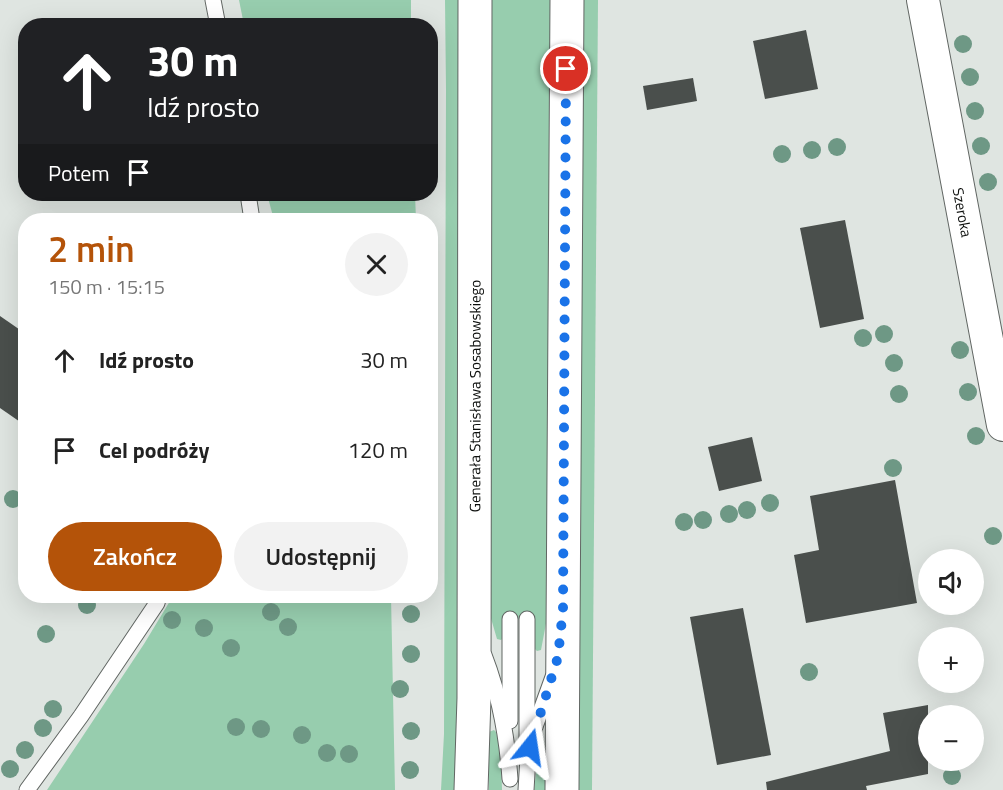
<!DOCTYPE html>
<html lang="pl">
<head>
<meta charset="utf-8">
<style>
	:root { --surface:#fff; --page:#f2f2f2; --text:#222; --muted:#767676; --accent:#b45309 }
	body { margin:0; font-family:"Titillium Web",sans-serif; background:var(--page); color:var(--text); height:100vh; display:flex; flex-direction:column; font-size:22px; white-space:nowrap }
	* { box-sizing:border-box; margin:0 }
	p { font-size:20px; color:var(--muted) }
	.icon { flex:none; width:33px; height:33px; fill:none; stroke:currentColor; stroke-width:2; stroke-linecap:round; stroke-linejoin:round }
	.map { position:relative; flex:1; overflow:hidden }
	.sheet { position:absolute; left:18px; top:213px; width:420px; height:390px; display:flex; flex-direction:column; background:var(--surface); border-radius:24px; box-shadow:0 6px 24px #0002 }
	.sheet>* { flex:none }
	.hud { position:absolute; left:18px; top:18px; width:420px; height:183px; border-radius:24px; box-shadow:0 6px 24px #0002; background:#202124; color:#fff; overflow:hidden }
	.controls { position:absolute; left:918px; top:549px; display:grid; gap:12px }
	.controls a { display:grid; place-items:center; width:66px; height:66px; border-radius:50%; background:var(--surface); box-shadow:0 6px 24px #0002; font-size:30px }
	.pin { position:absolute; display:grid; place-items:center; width:51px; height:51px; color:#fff; margin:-26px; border:3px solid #fff; border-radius:50%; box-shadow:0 2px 6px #0007 }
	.me { position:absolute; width:66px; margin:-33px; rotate:15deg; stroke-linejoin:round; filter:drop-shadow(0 0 4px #0008) }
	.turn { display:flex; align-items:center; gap:21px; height:126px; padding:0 30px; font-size:27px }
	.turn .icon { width:78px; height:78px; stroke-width:2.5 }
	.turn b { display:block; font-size:42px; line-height:51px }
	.then { display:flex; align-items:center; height:57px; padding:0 30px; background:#0003; gap:12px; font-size:22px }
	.round { display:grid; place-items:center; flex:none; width:63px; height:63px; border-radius:32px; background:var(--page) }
	.overview { display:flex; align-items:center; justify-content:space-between; height:102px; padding:0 30px }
	h1 { font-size:36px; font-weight:600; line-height:45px; color:var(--accent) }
	.action { display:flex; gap:12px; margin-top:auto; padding:12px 30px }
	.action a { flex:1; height:69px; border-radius:36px; background:var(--accent); color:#fff; font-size:24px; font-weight:600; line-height:69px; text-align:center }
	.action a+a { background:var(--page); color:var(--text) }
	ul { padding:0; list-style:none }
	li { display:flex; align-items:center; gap:18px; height:90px; padding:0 30px }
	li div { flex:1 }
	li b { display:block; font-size:22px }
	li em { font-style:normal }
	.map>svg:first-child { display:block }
	.green { fill:#97cdae }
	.building { fill:#4a4f4c }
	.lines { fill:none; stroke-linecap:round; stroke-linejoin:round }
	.lane-casing { stroke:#616663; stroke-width:17 }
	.street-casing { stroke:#616663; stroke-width:34 }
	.secondary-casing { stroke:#616663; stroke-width:35 }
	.lane { stroke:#fff; stroke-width:15 }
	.street { stroke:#fff; stroke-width:32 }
	.secondary { stroke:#fff; stroke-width:33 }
	.tree { fill:#6e9885 }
	.route { stroke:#1a73e8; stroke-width:10; stroke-dasharray:0 18 }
	.labels { text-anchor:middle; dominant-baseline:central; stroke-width:6; stroke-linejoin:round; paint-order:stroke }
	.street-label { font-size:15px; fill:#0d0f0d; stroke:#fff }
</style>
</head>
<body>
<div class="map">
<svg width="1003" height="790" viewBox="0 0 1003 790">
	<rect width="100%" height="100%" fill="#dfe5e1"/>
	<g class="green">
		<polygon points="239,0 411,0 411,25 244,25"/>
		<polygon points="445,0 460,0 458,735 455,790 441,790 444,734 446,90"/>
		<polygon points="490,0 553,0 548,613 541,650 537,651 534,648 533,620 504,619 504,637 501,640 497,639 490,615 492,176"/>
		<polygon points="583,0 598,0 592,790 577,790"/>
		<polygon points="267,194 415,194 416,220 274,220"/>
		<polygon points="173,596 391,596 395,790 47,790 144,644"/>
		<polygon points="494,730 496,732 501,752 502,790 489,790 489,732"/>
		<polygon points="541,751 547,752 547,790 534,790 538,757"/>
	</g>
	<g class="building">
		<polygon points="806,30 818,89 765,99 753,41"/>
		<polygon points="693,78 697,101 647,110 643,86"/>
		<polygon points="845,220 864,319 820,328 800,228"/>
		<polygon points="0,316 26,334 26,426 0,408"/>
		<polygon points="752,437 762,481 719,491 708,447"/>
		<polygon points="895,480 917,603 806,623 794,555 819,550 810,496"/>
		<polygon points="743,608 771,755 717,765 690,617"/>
		<polygon points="928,705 928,774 866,786 867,790 767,790 766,782 890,751 883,713"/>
	</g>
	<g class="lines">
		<g class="lane-casing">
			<g id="lane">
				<polyline points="213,0 218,26"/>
				<polyline points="248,194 252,220"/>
				<path d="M484,655C500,696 507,735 510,779"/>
				<polyline points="510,721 510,619"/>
				<polyline points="527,737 527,619"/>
				<polyline points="27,790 81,716 157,603 159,596"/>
				<polyline points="526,790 528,757 532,735 553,677"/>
			</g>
		</g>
		<g class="street-casing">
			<g id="street">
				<path id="s1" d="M923,0L1003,425"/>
			</g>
		</g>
		<g class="secondary-casing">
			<g id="secondary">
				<path id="s2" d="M471,790L474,698L475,0"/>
				<polyline points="562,790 567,0"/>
			</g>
		</g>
		<use href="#lane" class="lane"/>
		<use href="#street" class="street"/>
		<use href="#secondary" class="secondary"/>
	</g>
	<g class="tree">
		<circle cx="963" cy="44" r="9"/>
		<circle cx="970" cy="77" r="9"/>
		<circle cx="975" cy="111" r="9"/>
		<circle cx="981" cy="146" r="9"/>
		<circle cx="837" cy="147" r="9"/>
		<circle cx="812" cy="150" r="9"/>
		<circle cx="782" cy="154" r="9"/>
		<circle cx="988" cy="182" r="9"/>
		<circle cx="884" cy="334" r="9"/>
		<circle cx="863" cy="338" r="9"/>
		<circle cx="960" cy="350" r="9"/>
		<circle cx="894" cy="363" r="9"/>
		<circle cx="968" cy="392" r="9"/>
		<circle cx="899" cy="394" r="9"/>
		<circle cx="976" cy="436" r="9"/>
		<circle cx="893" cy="468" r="9"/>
		<circle cx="13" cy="499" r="9"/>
		<circle cx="770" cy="503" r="9"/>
		<circle cx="747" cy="510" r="9"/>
		<circle cx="729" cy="514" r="9"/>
		<circle cx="703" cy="520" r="9"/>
		<circle cx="684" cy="522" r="9"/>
		<circle cx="993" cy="536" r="9"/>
		<circle cx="87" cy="605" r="9"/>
		<circle cx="271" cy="612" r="9"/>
		<circle cx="411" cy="614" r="9"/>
		<circle cx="172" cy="620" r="9"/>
		<circle cx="288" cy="627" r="9"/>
		<circle cx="204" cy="628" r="9"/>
		<circle cx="46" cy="634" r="9"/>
		<circle cx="231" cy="648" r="9"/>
		<circle cx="411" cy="654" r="9"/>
		<circle cx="809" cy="672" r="9"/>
		<circle cx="400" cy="689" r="9"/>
		<circle cx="53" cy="709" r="9"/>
		<circle cx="236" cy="727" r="9"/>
		<circle cx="43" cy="728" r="9"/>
		<circle cx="261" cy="729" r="9"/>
		<circle cx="411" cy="731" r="9"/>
		<circle cx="302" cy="735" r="9"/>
		<circle cx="25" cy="750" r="9"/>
		<circle cx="327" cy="753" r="9"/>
		<circle cx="349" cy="754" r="9"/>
		<circle cx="10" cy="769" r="9"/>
		<circle cx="410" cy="770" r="9"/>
		<circle cx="952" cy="776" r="9"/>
	</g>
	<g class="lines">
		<polyline class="route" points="530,747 558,657 563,609 566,69"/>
	</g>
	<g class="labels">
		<g class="street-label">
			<text stroke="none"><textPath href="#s1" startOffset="216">Szeroka</textPath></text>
			<text stroke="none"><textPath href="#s2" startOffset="394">Generała Stanisława Sosabowskiego</textPath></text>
		</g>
	</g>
</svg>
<div class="controls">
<a><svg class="icon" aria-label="sound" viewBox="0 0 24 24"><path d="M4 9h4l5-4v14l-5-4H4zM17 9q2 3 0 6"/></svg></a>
<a>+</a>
<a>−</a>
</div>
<div class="pin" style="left:566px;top:69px;background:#d93025"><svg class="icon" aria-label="arrive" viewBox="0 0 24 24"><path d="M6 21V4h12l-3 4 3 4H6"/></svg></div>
<svg class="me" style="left:530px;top:747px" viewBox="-20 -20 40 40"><path d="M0-17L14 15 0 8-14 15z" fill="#1a73e8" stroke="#fff" stroke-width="4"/></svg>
<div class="hud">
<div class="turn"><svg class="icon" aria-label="ahead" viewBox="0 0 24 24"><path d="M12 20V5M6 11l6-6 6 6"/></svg><div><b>30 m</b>Idź prosto</div></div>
<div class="then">Potem<svg class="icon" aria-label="arrive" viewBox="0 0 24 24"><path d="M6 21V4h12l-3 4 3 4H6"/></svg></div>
</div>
<section class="sheet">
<div class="overview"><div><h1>2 min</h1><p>150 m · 15:15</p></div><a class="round"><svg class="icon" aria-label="close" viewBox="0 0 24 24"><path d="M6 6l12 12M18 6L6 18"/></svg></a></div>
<ul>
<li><svg class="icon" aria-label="ahead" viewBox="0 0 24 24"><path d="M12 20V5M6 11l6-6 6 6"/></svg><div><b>Idź prosto</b></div><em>30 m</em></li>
<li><svg class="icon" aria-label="arrive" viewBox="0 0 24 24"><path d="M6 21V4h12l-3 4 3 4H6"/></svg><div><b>Cel podróży</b></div><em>120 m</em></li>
</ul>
<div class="action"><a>Zakończ</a><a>Udostępnij</a></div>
</section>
</div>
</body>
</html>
